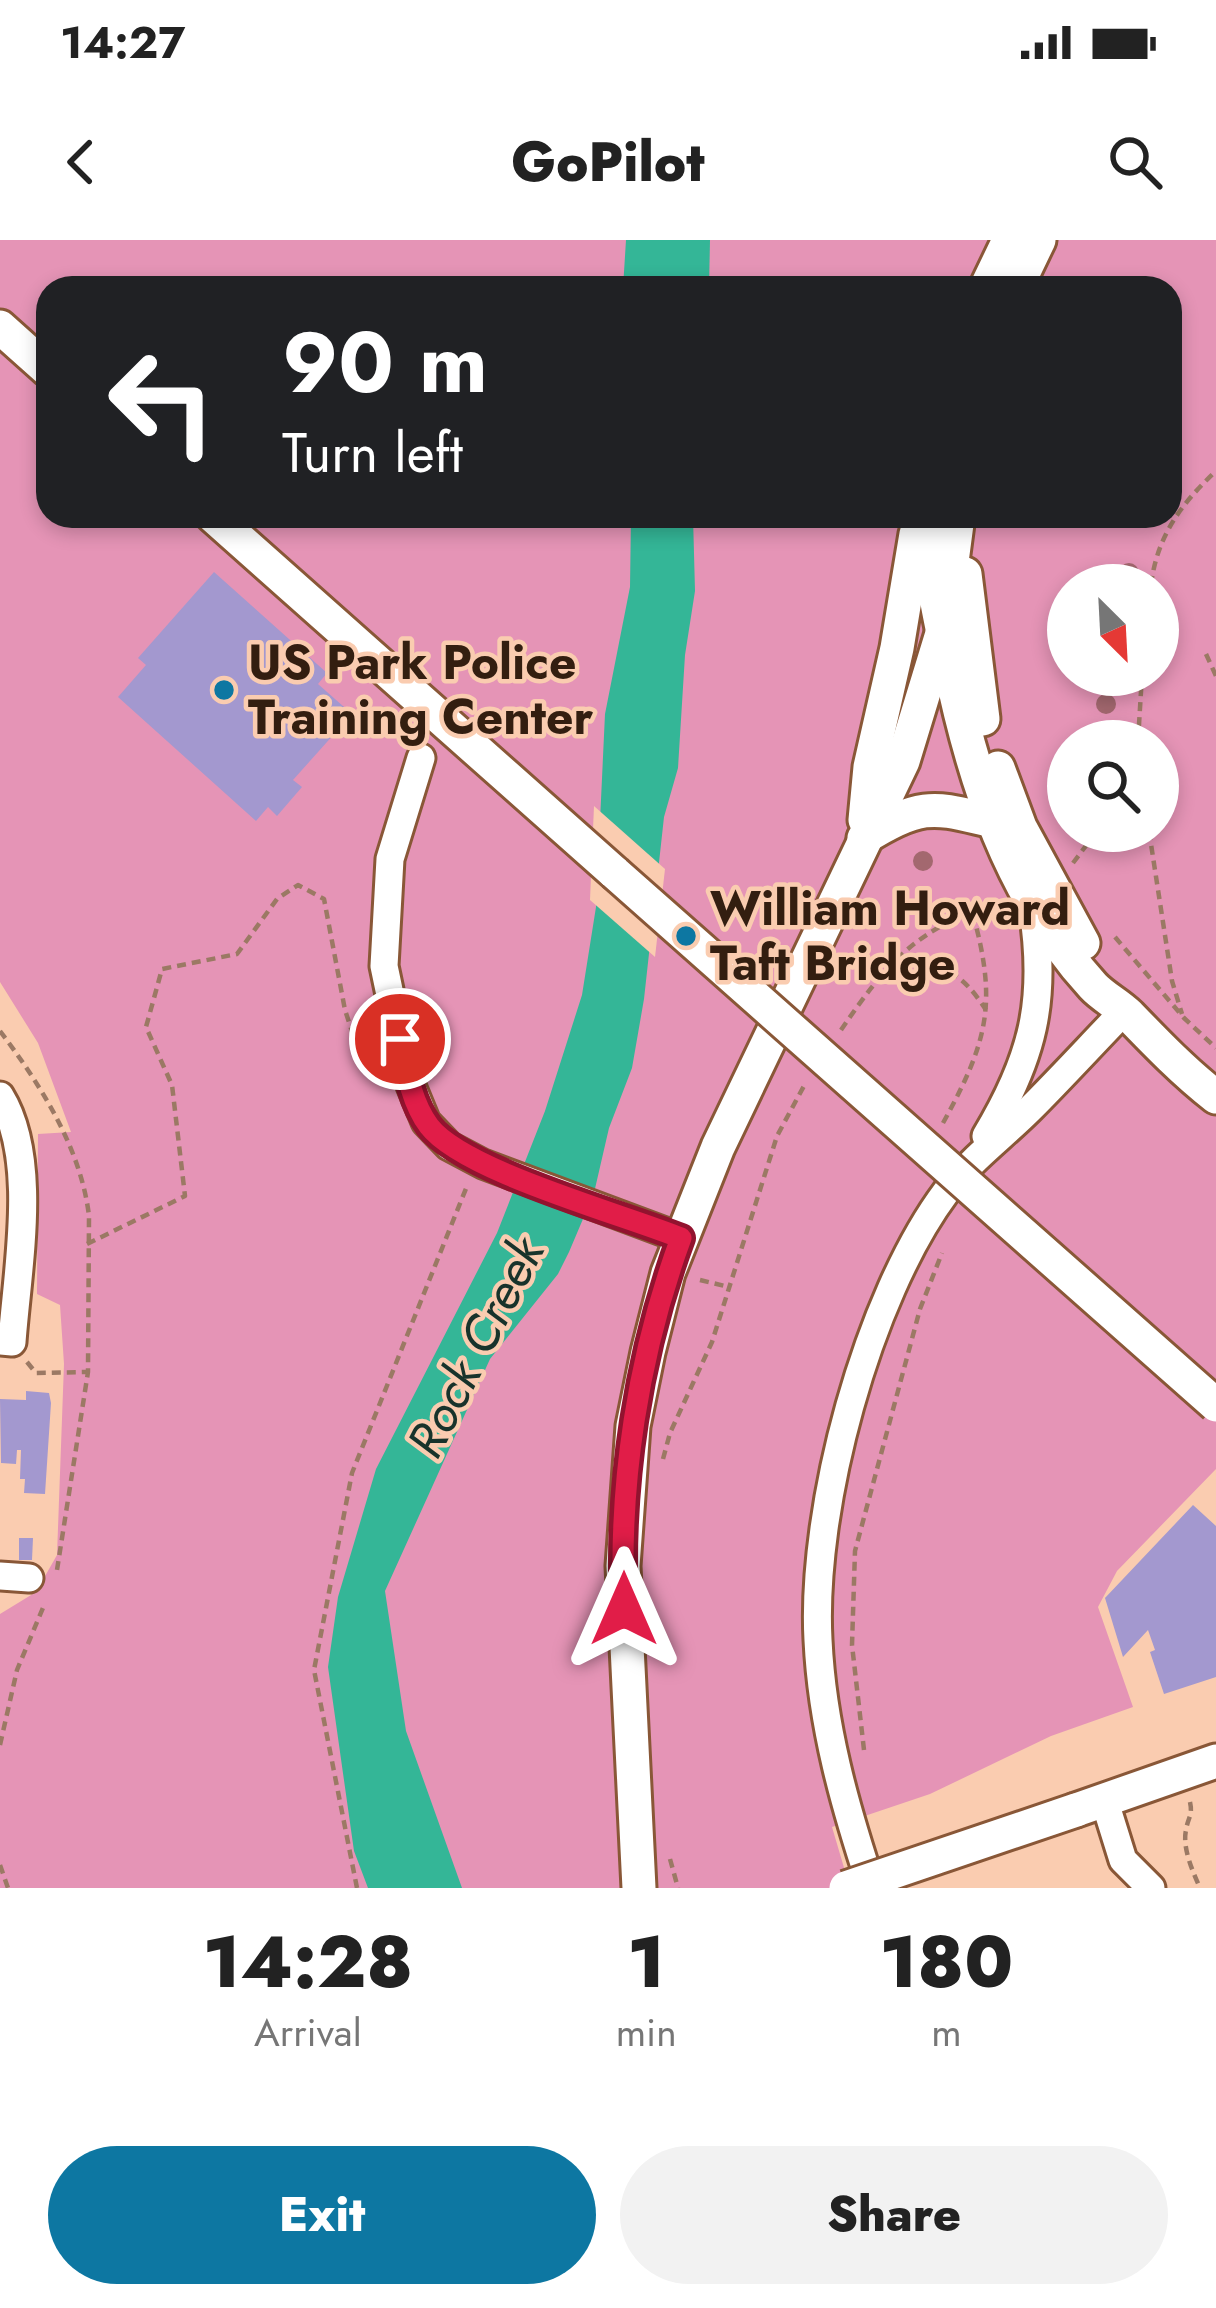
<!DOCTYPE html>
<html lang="en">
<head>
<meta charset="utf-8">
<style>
	:root { --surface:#fff; --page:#f2f2f2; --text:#222; --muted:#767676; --accent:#0d77a2 }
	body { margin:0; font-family:Jost,sans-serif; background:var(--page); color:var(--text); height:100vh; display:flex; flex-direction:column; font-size:45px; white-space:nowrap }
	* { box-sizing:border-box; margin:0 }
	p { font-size:39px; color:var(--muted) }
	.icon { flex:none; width:66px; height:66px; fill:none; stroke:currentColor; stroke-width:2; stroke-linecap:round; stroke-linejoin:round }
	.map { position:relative; height:1648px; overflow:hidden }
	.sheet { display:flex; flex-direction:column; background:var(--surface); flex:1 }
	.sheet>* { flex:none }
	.banner { position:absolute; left:36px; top:36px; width:1146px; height:252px; border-radius:36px; box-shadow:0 6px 18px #0003; background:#202124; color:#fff; overflow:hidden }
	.needle { width:78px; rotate:156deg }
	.buttons { position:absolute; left:1047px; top:324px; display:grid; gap:24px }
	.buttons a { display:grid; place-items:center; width:132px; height:132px; border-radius:50%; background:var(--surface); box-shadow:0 6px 18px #0003; font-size:60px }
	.pin { position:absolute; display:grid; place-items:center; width:102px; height:102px; color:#fff; margin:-51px; border:6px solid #fff; border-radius:50%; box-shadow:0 3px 12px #0007 }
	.me { position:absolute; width:132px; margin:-66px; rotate:0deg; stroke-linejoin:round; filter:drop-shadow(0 0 9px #0008) }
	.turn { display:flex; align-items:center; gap:42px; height:252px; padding:0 48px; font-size:54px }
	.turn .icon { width:156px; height:156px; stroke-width:2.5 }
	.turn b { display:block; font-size:84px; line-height:102px }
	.eta { display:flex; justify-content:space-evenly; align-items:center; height:204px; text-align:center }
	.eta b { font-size:72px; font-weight:800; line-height:84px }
	.primary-button { display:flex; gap:24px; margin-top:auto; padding:24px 48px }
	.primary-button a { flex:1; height:138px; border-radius:72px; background:var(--accent); color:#fff; font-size:48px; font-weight:800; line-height:138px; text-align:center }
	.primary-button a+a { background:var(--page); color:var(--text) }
	.status { display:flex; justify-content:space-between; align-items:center; height:84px; padding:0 60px; background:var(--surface); direction:ltr }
	.status svg { height:33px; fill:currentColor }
	header { display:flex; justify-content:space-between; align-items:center; height:156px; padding:0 48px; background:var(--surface); font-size:54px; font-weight:800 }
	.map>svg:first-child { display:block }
	.green { fill:#e594b6; fill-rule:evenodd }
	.water { fill:#34b697 }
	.pier { fill:#faccb0 }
	.building { fill:#a398cf }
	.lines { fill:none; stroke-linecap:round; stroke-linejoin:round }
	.minor-casing { stroke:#895737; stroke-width:33 }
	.major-casing { stroke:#895737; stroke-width:39 }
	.path { stroke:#9b7964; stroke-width:4.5; stroke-dasharray:9 6; stroke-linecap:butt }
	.minor { stroke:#fff; stroke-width:27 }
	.major { stroke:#fff; stroke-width:33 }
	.major-bridge-casing { stroke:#895737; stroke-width:39; stroke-linecap:butt }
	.major-bridge { stroke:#fff; stroke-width:33 }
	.tree { fill:#a3686f }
	.route-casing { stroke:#92132f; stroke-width:30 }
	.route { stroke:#e11d48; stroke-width:21 }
	.poi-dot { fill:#0d77a2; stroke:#faccb0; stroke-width:4.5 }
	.labels { text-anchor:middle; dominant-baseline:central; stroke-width:9; stroke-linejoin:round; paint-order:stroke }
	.poi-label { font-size:48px; font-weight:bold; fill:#331e10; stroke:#faccb0; text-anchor:start }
	.water-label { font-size:51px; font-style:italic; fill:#18332b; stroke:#faccb0 }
</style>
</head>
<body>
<div class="status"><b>14:27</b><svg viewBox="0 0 49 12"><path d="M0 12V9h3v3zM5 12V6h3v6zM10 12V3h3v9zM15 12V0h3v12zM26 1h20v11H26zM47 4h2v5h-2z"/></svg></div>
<header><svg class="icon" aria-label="back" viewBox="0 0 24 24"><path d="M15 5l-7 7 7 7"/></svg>GoPilot<svg class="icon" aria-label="search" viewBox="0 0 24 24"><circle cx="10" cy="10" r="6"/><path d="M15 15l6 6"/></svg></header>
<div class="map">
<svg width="1216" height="1648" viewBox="0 0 1216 1648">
	<rect width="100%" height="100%" fill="#faccb0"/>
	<path class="green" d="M0,0H1216V1229L1117,1331L1098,1367L1133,1467L1051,1496L930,1554L832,1587L850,1648H0V1374L36,1352L57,1315L64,1124L60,1065L37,1054L38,894L71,892L38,803L0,742ZM48,48H1170V276H48ZM1068,345H1158V435H1068ZM1068,501H1158V591H1068Z"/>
	<g class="water">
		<polygon points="626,0 710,0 709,48 623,48"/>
		<polygon points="631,276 693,276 695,351 685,415 678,528 664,577 644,759 632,828 609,888 594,953 569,1012 558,1034 490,1119 385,1351 406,1491 462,1648 368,1648 354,1611 328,1427 338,1357 376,1229 497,993 545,871 582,755 596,667 605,474 630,347"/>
	</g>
	<polygon class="pier" points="594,566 665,629 655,717 590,660"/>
	<g class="building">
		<polygon points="214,332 327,433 318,444 352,474 293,540 302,547 277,576 268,567 256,581 118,457 146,425 138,418"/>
		<polygon points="26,1151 49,1153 51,1163 45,1254 24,1253 25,1239 20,1239 21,1210 17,1210 16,1224 1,1223 0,1159 26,1160"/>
		<polygon points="1193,1265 1216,1286 1216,1437 1164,1454 1150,1412 1155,1410 1148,1390 1123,1417 1105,1358"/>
		<polygon points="19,1298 33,1298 32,1320 19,1320"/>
	</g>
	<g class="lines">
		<g class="minor-casing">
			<g id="minor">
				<polyline points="421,518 390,619 384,726 407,836 426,882 449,906 483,924 681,998"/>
				<path d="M0,856C39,919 17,1030 12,1102L0,1101"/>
				<path d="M986,896C1033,818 1047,760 1033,670"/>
				<polyline points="0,1336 29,1338"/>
				<polyline points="1104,1559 1123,1620 1151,1648"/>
				<path d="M872,1648C845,1567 822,1486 818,1400C811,1268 867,1058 946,952C970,920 1002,897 1030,869C1062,837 1093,803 1124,771"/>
			</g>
		</g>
		<g class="major-casing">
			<g id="major">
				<polyline points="986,48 1009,0"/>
				<polyline points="1016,48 1039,0"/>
				<polyline points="0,87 48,130"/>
				<polyline points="213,276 615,633"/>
				<path d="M929,276C927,326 939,372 949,422C973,540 1010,655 1093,746C1103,757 1118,764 1129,775C1157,804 1184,832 1216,857"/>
				<polyline points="965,334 983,479"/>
				<polyline points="998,528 1020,587 1083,703"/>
				<polyline points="865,580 870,527 897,408 916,294"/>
				<path d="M864,598C929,557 938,570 1007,584"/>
				<polyline points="1076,1570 1216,1521"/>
				<polyline points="639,1648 623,1326 633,1186 648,1112 668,1033 718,907 903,521 943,390 958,276"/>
			</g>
		</g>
		<g class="path">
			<path d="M1151,345C1157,296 1181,264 1216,231"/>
			<polyline points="1206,414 1216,436"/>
			<polyline points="1138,501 1142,435"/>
			<polyline points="1149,591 1172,741 1182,774"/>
			<polyline points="1073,623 1097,591"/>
			<polyline points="1115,697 1184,778 1216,808"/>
			<path d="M891,722C940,723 959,728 986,770"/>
			<path d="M841,790C888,721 918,687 1000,662"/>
			<path d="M0,791C40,844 81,908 89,976L88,1132L57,1330"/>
			<path d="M943,883C988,801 998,763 972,671"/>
			<polyline points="87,1004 185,956 172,845 146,787 162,729 237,714 277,659 298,645 324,659 345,770 365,831 382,838"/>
			<polyline points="700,1040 729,1047"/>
			<polyline points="27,1122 36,1133 88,1132"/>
			<polyline points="663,1219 670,1193 712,1102 777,896 805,844"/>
			<polyline points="0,1505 17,1430 45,1363"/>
			<polyline points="864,1510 852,1405 855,1311 920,1069 942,1013"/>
			<path d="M1190,1562C1193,1576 1188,1577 1186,1590C1182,1608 1193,1632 1200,1648"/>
			<polyline points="670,1619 678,1648"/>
			<polyline points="0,1625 8,1648"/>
			<polyline points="357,1648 314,1430 352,1233 467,946"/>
		</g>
		<use href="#minor" class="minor"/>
		<use href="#major" class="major"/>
		<g class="major-bridge-casing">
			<g id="major-bridge">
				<polyline points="615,633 1216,1165"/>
				<polyline points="846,1648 1076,1570"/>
			</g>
		</g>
		<use href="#major-bridge" class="major-bridge"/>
	</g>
	<g class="tree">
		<circle cx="1129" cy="333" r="10"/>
		<circle cx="1106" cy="464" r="10"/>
		<circle cx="923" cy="621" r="10"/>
	</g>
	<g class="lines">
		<g class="route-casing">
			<path id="route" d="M400,799C406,829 411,862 429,886C463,931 622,974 681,998C638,1115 618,1244 624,1369"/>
		</g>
		<use href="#route" class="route"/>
	</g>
	<g class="poi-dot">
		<circle cx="224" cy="450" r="12"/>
		<circle cx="686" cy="696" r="12"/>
	</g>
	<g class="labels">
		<g class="poi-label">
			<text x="248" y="422">US Park Police<tspan x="248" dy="55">Training Center</tspan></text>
			<text x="710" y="668">William Howard<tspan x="710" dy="55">Taft Bridge</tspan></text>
		</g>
		<g class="water-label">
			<text transform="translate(475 1107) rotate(-63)">Rock Creek</text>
		</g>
	</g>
</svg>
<div class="buttons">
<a><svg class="needle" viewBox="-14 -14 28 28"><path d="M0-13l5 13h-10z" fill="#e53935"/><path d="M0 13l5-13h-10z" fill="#767676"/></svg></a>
<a><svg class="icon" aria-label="search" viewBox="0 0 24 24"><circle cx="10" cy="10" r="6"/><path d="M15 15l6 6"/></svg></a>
</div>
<div class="pin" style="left:400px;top:799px;background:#d93025"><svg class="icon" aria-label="arrive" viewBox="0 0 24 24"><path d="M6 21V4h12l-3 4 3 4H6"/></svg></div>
<svg class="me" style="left:624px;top:1369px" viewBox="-20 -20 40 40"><path d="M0-17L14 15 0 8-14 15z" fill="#e11d48" stroke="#fff" stroke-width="4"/></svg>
<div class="banner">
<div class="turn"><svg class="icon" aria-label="left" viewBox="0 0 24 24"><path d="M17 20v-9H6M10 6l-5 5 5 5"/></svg><div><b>90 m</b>Turn left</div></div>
</div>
</div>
<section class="sheet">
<div class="eta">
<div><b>14:28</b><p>Arrival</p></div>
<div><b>1</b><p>min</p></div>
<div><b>180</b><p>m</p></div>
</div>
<div class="primary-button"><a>Exit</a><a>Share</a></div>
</section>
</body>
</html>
